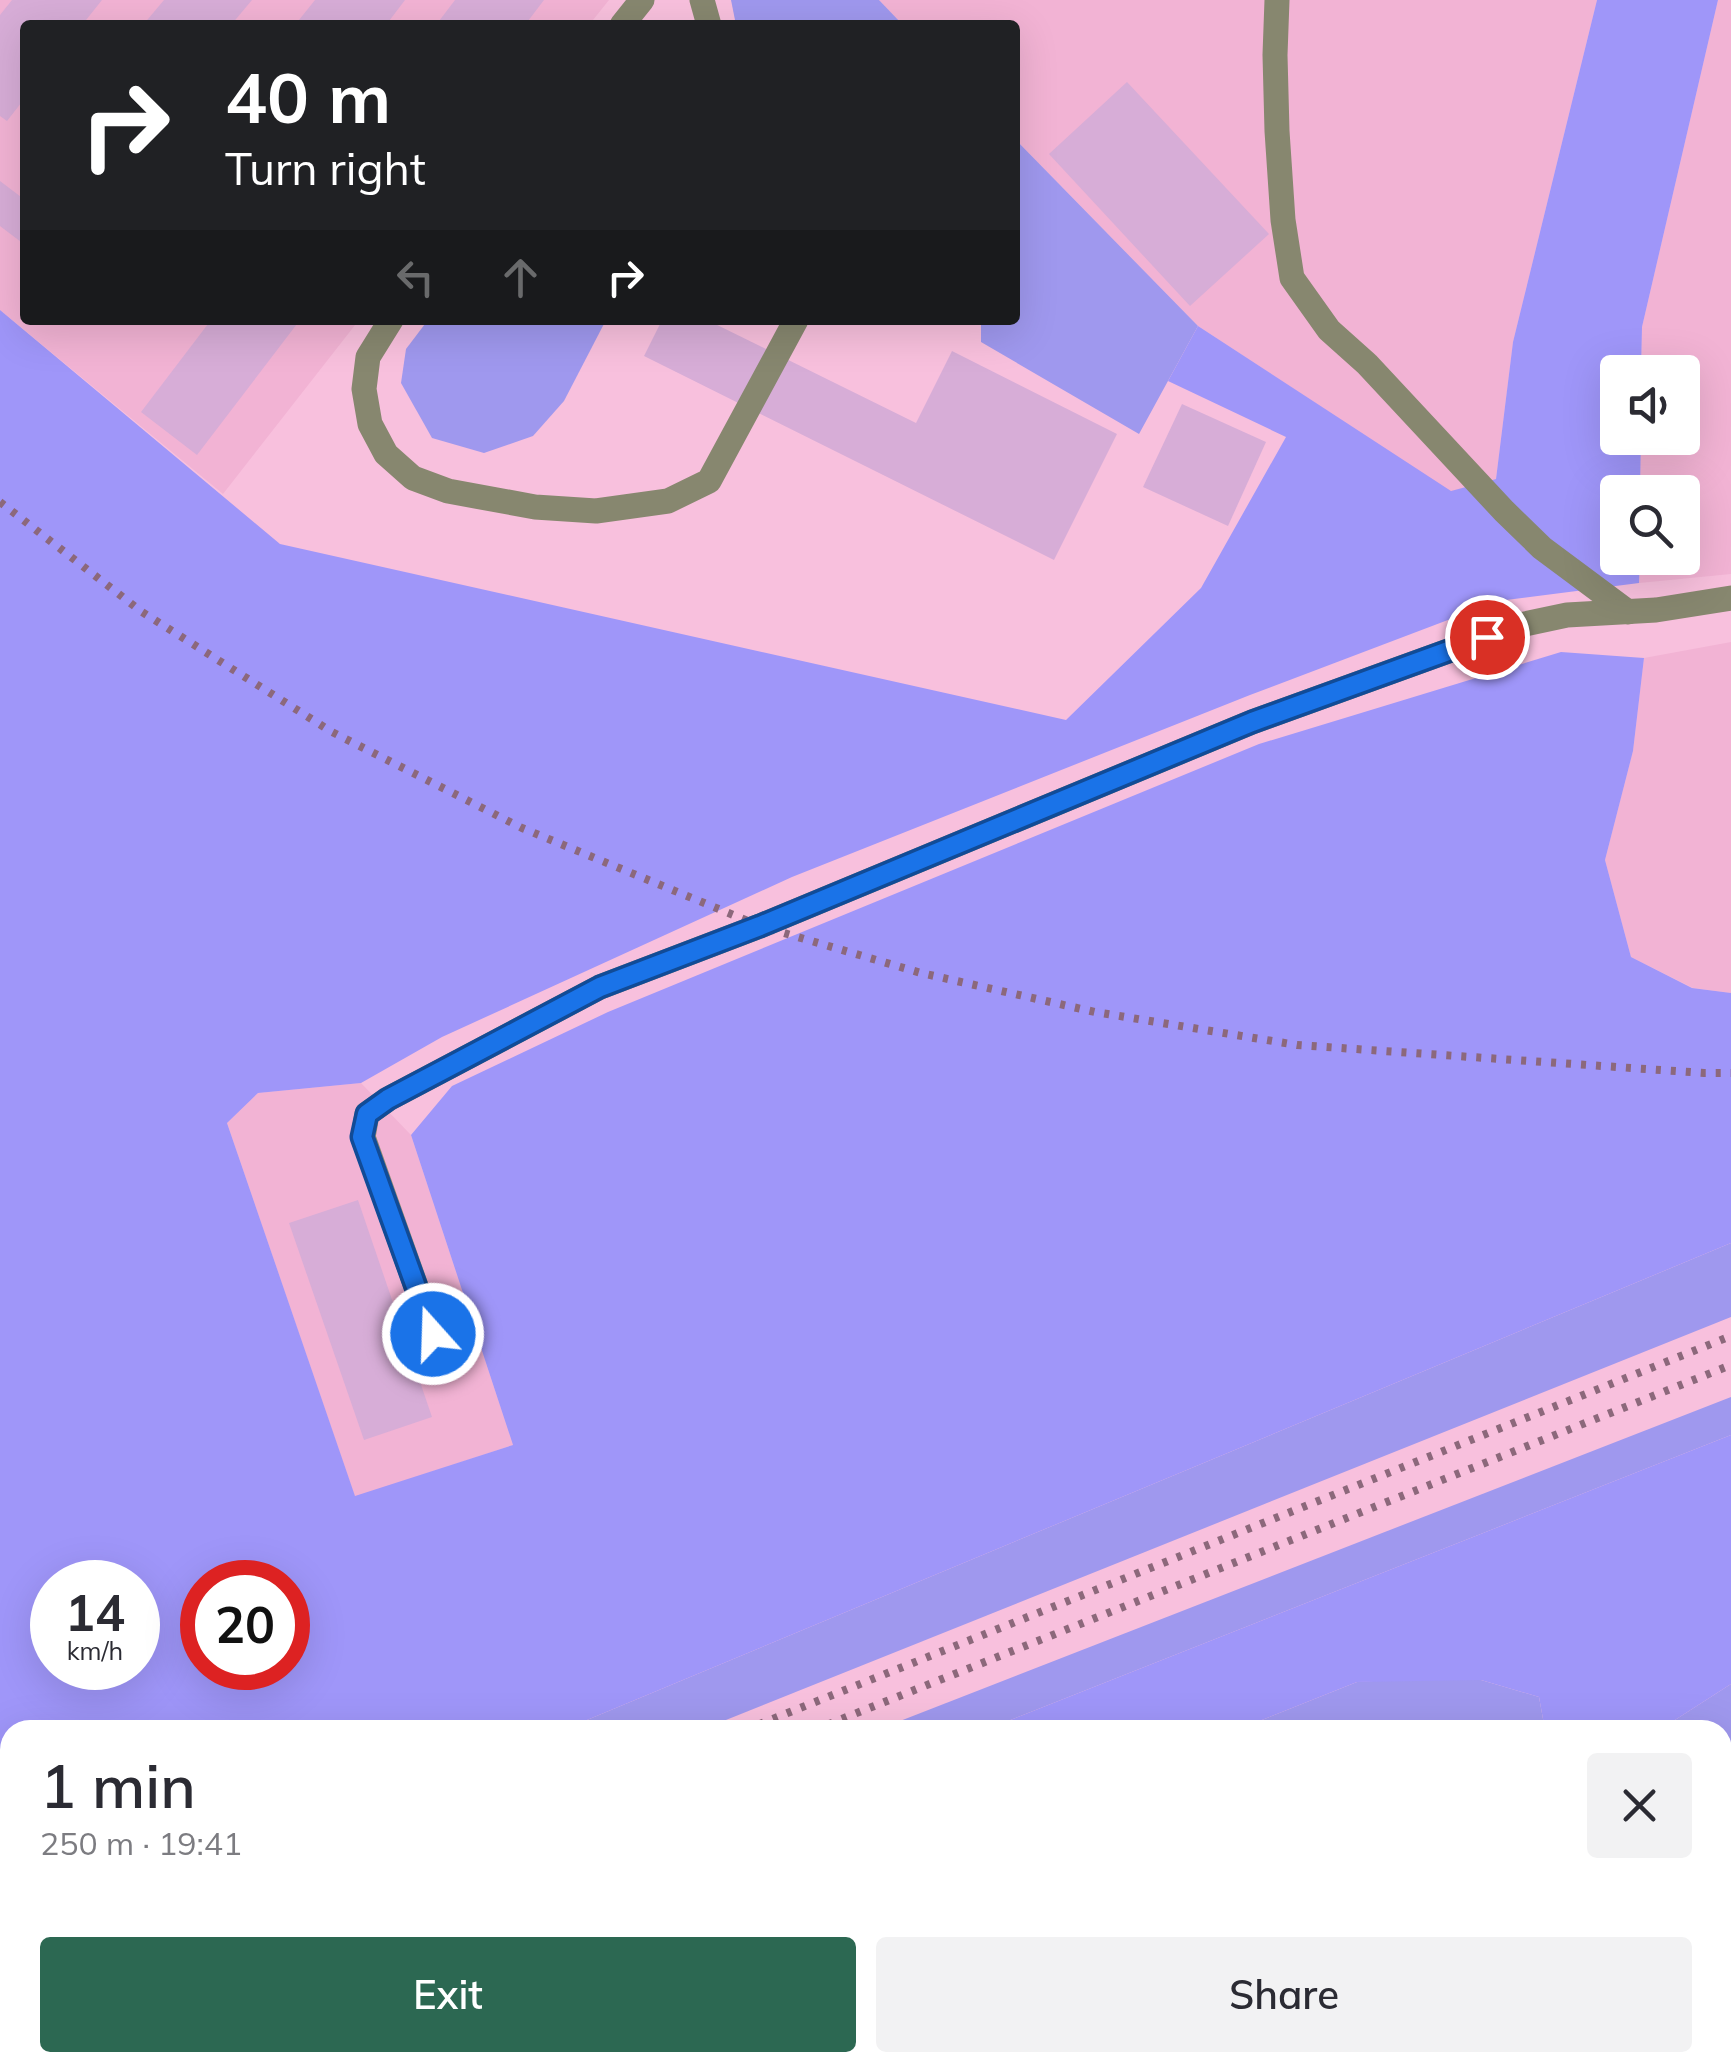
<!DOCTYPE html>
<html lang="en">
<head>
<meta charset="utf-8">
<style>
	:root { --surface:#fff; --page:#f2f2f3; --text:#2b2b33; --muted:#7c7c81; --accent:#2c6852 }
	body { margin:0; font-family:Mulish,sans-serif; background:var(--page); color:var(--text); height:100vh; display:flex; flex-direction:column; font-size:38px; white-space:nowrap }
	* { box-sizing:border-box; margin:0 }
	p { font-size:32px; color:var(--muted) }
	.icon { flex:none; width:55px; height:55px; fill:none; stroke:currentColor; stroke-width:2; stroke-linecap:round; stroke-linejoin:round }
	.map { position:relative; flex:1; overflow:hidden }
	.details { position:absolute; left:0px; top:1720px; width:1732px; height:352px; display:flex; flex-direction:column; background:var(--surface); border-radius:30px 30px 0 0; box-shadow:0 10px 40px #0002 }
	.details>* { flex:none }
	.hud { position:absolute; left:20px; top:20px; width:1000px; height:305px; border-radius:10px; box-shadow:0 10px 40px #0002; background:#202124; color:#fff; overflow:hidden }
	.tools { position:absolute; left:1600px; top:355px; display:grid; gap:20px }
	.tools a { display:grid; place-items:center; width:100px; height:100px; border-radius:10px; background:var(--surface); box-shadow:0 10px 40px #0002; font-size:50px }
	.speed { position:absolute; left:30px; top:1560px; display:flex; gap:20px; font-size:50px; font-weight:700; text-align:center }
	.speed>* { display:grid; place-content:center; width:130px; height:130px; border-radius:50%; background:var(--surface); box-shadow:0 10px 40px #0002; line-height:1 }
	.speed small { font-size:25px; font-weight:400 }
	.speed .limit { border:15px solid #d22; background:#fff; color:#111 }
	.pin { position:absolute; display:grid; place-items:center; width:85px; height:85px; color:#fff; margin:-42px; border:5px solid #fff; border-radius:50%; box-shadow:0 2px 10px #0007 }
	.me { position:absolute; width:110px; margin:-55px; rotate:340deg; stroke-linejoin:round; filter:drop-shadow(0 0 8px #0008) }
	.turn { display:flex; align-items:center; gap:35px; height:210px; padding:0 40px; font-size:45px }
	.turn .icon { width:130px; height:130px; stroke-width:2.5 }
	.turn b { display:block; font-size:70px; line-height:85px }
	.lanes { display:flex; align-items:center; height:95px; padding:0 40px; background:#0003; justify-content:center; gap:50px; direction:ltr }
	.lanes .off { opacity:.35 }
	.round { display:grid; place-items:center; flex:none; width:105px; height:105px; border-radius:10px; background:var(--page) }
	.head { display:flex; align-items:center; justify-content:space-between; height:170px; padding:0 40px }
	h1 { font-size:60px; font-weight:600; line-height:75px }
	.action { display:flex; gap:20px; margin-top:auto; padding:20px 40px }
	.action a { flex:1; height:115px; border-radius:10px; background:var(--accent); color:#fff; font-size:40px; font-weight:600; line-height:115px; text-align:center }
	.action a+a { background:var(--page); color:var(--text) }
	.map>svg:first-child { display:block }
	.built { fill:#f2b3d4 }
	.green { fill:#9f98ee }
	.forest { fill:#9f96f9; fill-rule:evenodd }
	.building { fill:#d7add7 }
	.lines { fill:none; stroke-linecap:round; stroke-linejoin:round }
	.minor { stroke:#87876f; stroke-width:25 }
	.rail { stroke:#8c687b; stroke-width:8; stroke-dasharray:5 10; stroke-linecap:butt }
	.route-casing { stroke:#114b97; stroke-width:25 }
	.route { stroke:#1a73e8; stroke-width:18 }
</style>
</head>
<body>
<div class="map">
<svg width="1731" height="2071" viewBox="0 0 1731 2071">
	<rect width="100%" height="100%" fill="#f8c0dd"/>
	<g class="built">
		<polygon points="0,0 609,0 589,25 25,25 25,320 359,320 223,494 0,310"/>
		<polygon points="879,0 1597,0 1513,342 1496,479 1451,492 1198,326 1015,139 1015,25 903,25"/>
		<polygon points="1718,0 1731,0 1731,574 1639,583 1640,558 1682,558 1682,492 1640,492 1641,438 1682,438 1682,372 1641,372 1642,327"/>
		<polygon points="1731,642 1731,993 1693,988 1631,957 1605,860 1633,751 1644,658"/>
		<polygon points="361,1083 411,1135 513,1445 355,1497 227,1123 258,1093"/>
	</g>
	<g class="green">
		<polygon points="731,0 879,0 903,25 736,25"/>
		<polygon points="1015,139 1198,326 1139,434 981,342 981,320 1015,320"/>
		<polygon points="428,320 606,320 564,401 533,436 484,453 432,438 401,383 406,349"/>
		<polygon points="1731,1243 1731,1317 701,1730 563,1730"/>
		<polygon points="1731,1397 1731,1435 985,1730 877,1730"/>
		<polygon points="1389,1680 1481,1680 1539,1697 1545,1730 1471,1730 1463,1726 1423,1730 1237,1730 1357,1682"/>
		<polygon points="1731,1684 1731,1849 1723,1852 1722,1730 1671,1730 1675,1720"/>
		<polygon points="415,2062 575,2063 554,2071 395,2071"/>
		<polygon points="997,2062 1206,2063 1185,2071 948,2071 992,2067"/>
	</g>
	<g class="forest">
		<path d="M1597,0H1718L1642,327L1641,372H1618V438H1641L1640,492H1618V558H1640L1639,583L1498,601L1250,695L792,877L442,1037L361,1083L258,1093L227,1123L355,1496L513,1445L411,1135L452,1086L608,1012L1259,744L1561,652L1644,658L1633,751L1605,860L1631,957L1692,988L1731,993V1243L563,1730H10V1924L0,1927V310L280,544L1066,720L1201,588L1286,437L1168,381L1198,326L1451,491L1496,479L1513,342ZM52,1582H138V1668H52ZM202,1582H288V1668H202Z"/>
		<polygon points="1731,1435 1731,1684 1675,1720 1671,1730 1545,1730 1539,1697 1481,1680 1357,1682 1237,1730 985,1730"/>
		<polygon points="1731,1849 1731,2071 1185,2071 1206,2062 1722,2062 1722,1852"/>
		<polygon points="132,2062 415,2062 415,2063 395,2071 110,2071"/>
		<polygon points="575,2062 997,2062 997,2063 992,2067 948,2071 554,2071"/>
	</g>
	<g class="building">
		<polygon points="12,0 102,0 82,25 25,25 25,98 7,121 0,116 0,15"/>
		<polygon points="164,0 252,0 231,25 143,25"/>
		<polygon points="315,0 405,0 386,25 295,25"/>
		<polygon points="455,0 544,0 525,25 436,25"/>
		<polygon points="1127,82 1269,234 1190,306 1049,154"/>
		<polygon points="0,181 25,200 25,245 0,226"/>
		<polygon points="211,320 300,320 197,455 141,412"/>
		<polygon points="662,320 707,320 916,423 952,351 1117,434 1054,560 644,356"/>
		<polygon points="1182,404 1266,442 1228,526 1143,487"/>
		<polygon points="358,1200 432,1417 364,1440 289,1223"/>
	</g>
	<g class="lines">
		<g class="minor">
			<polyline points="702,0 709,25"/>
			<polyline points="1277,0 1275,55 1277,131 1283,220 1292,278 1329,330 1367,364 1504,511 1542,548 1628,612"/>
			<polyline points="622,25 642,0"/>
			<polyline points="391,320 368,357 364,389 370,424 386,454 413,478 448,491 535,507 596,511 668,501 709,481 796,320"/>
			<polyline points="433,1334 363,1137 367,1114 388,1099 600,987 760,926 1252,722 1520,625 1567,615 1656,610 1731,598"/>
		</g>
		<g class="rail">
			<polyline points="0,502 142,612 332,732 522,828 760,926 921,973 1095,1012 1297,1045 1704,1073 1731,1073"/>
			<polyline points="745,1730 1731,1336"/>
			<polyline points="814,1730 1731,1365"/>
			<polyline points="0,2028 10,2024"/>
			<polyline points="0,2054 10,2050"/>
		</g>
	</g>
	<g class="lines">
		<g class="route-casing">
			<polyline id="route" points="433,1334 362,1137 367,1114 388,1099 600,987 760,926 1252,722 1487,637"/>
		</g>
		<use href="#route" class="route"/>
	</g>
</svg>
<div class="tools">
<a><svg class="icon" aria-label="sound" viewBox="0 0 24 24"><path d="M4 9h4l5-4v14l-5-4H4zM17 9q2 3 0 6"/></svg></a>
<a><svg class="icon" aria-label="search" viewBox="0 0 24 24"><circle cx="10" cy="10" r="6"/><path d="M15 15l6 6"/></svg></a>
</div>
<div class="speed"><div>14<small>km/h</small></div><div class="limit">20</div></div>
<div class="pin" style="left:1487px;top:637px;background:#d93025"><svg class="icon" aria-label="arrive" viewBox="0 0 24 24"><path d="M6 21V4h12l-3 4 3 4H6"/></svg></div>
<svg class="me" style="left:433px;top:1334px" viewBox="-20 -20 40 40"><circle r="17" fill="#1a73e8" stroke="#fff" stroke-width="3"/><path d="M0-11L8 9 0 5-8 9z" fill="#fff"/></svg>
<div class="hud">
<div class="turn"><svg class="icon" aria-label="right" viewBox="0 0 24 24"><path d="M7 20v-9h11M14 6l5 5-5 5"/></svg><div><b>40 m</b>Turn right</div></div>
<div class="lanes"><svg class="icon off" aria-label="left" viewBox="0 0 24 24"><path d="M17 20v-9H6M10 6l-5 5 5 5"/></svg><svg class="icon off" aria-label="ahead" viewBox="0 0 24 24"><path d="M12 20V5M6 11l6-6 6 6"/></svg><svg class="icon" aria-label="right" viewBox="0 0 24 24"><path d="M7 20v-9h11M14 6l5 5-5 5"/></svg></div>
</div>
<section class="details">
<div class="head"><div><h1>1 min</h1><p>250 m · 19:41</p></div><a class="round"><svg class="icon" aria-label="close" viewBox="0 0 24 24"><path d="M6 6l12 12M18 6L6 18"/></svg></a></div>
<div class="action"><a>Exit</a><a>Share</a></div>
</section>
</div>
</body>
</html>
